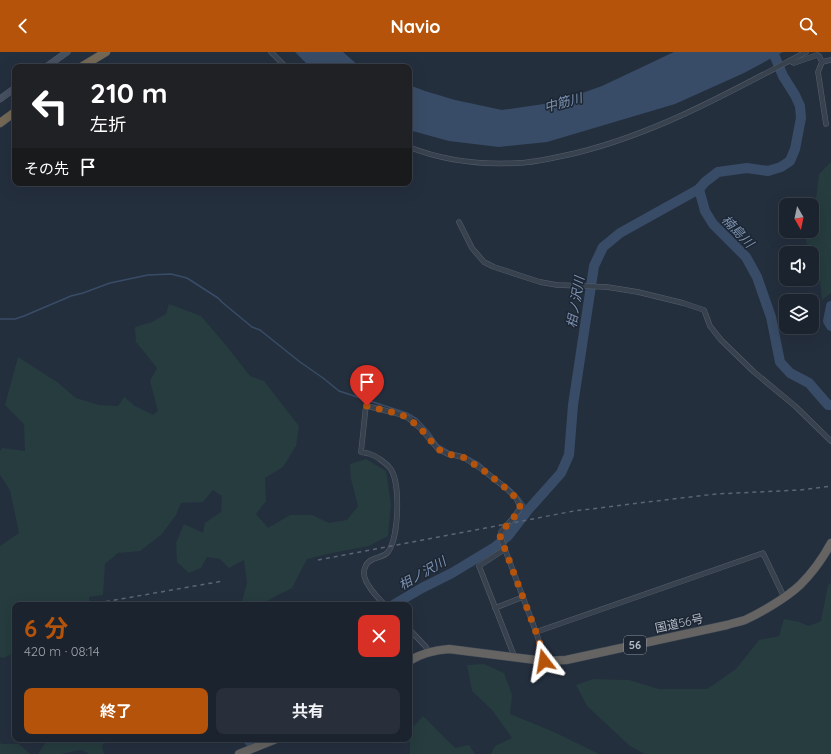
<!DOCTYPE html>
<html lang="ja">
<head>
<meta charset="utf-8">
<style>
	:root { --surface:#1b232e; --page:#282f3a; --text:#f1f3f6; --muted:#a0a4aa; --line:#39404a; --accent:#b45309 }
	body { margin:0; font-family:Quicksand,"Noto Sans JP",sans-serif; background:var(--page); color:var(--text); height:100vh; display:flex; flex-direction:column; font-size:15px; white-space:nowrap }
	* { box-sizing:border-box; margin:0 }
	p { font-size:13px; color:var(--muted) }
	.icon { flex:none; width:22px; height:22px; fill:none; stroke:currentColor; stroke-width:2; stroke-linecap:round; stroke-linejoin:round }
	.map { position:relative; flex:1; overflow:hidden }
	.drawer { position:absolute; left:12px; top:550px; width:400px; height:140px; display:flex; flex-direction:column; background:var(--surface); border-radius:8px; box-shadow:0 4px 16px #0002,0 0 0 1px var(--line) }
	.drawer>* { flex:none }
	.guide { position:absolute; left:12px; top:12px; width:400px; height:122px; border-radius:8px; box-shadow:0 4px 16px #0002,0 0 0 1px var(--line); background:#202124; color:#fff; overflow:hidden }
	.needle { width:26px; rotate:171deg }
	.fabs { position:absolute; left:779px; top:146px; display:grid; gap:8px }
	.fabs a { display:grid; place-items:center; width:40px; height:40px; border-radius:8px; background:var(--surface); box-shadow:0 4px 16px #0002,0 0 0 1px var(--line); font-size:20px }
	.pin { position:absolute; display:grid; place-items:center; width:34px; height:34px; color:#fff; margin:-41px -17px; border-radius:50% 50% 50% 0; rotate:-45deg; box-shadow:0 0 4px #0007 }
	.pin .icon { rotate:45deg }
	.me { position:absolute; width:44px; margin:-22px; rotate:346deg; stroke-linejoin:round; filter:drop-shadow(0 0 3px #0008) }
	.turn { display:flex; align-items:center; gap:14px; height:84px; padding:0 12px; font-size:18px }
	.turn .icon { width:52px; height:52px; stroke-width:2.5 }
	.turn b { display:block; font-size:28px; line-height:34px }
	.then { display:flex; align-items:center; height:38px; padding:0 12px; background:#0003; gap:8px; font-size:15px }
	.round { display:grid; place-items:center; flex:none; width:42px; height:42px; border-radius:8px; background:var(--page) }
	.head { display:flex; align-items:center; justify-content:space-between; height:68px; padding:0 12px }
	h1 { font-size:24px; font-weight:700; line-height:30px; color:var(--accent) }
	.button { display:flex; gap:8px; margin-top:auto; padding:8px 12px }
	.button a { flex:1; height:46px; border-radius:8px; background:var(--accent); color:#fff; font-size:16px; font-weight:700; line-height:46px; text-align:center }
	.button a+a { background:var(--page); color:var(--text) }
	header { display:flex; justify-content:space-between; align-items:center; height:52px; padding:0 12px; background:var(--accent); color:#fff; font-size:18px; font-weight:700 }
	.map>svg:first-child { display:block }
	.green { fill:#263c3f }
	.water { fill:#394c67 }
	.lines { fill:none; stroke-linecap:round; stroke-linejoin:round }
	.stream { stroke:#394c67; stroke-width:1.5 }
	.river { stroke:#394c67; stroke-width:10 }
	.minor-casing { stroke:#565f6c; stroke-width:5.5 }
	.secondary-casing { stroke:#565f6c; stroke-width:7 }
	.trunk-casing { stroke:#434c59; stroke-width:9 }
	.motorway-casing { stroke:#434c59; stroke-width:9 }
	.minor { stroke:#38414e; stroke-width:4.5 }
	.secondary { stroke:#465061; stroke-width:6 }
	.trunk { stroke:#656462; stroke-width:8 }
	.motorway { stroke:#746855; stroke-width:8 }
	.rail { stroke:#5a6575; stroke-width:1.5; stroke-dasharray:4 4; stroke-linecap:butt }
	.route { stroke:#b45309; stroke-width:7; stroke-dasharray:0 12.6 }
	.labels { text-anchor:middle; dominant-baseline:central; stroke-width:3; stroke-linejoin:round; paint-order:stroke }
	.shield { fill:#1d2633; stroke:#878f9c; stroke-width:1 }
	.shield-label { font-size:11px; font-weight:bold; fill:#b4bcc9 }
	.street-label { font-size:12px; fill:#b4bcc9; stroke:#1d2633 }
	.water-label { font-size:13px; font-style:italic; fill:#7c92b1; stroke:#1d2633 }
</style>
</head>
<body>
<header><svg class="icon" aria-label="back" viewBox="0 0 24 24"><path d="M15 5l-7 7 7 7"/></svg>Navio<svg class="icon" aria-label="search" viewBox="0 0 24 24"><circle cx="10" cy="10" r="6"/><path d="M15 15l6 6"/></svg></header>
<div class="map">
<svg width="831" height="702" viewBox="0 0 831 702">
	<rect width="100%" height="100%" fill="#242f3e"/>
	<g class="green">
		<path d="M831,110V241L822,248C821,241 821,232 819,225C817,216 812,212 812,201H810L803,179H812V168L814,165L819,122Z"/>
		<polygon points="169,252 201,264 225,292 250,324 264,329 299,374 296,394 283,415 265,426 266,449 256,462 268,476 290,463 312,463 329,471 347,468 358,454 351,427 350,412 366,407 386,419 391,452 388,484 369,494 332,501 307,507 292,536 267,549 266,553 241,553 247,531 244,508 229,516 220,507 207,505 201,516 189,521 177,510 176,491 184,472 203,481 205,471 221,460 222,444 213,438 203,450 181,451 176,463 161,483 140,499 118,501 105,512 103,543 89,545 90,553 15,553 15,600 4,606 0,605 0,494 19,481 10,438 0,423 0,399 2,396 25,399 24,372 5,353 18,305 57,330 76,346 99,353 118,354 124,345 135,354 153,363 158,359 150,329 157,316 136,290 135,275 152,270 166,262"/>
		<polygon points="831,531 831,702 645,702 630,694 587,654 576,633 594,627 629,628 659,637 707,637 736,617 759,588 779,584 784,567 799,570 809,574 821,569 828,533"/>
		<polygon points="484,612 504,621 512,643 510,662 554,680 597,701 597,702 491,702 495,694 512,686 493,659 472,639 467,613"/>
		<polygon points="423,664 455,696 469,693 475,702 410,702 410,678"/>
		<polygon points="48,687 108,687 102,694 104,702 88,702 88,701 80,698 61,702 38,702"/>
		<polygon points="0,690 1,692 19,692 30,702 0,702"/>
	</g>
	<g class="water">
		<polygon points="295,0 343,0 360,15 310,15"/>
		<polygon points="674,0 783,0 744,21 675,52 547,90 499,95 449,89 409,78 409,33 425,39 455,48 502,58 557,50 602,34"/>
	</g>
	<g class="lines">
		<g class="stream">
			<polyline points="0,267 15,267 24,264 71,244 83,241 110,231 148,223 171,222 187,226 218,246 223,251 252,275 260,278 300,310 323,326 339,339 407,361 417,367 429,380 438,393 450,400 464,403 479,411 486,417"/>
			<path d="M501,430C513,437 520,446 528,458"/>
		</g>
		<g class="river">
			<polyline points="699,137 705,159 713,172 746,205 757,225 771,265 780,310 790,321 809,331 828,353 831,353"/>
			<polyline points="831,254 828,269 831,274"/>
			<polyline points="393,553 422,536 452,521 495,495 508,484 528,458 561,421 569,403 573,353 594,214 603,195 620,181 699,137 705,130 718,120 747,116 768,119 781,115 790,109 795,97 801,66 800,54 795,43 783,24 773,0"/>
			<polyline points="249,689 250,687"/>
		</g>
		<g class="minor-casing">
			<g id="minor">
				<polyline points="271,0 286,15"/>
				<polyline points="790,9 794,11 817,3 819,4 822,10 818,20 826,72"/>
				<polyline points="822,10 831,8"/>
				<path d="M409,95C444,109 482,113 519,111C538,110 557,105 576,101C658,81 732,39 806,0"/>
				<polyline points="459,170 472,196 484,210 494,215 540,230 557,233 607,235 638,240 683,251 704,258 710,274 721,288 754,320 795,354 831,389"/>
				<path d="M366,353L361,400C364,401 367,401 370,402C376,404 386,411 390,416C401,430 399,485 388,500C382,508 366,503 364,520C363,531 378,546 385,553"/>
				<polyline points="367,354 399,362 408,366 421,377 438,397 448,402 463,405 483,418 507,437 516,446 520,454 519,458 513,466 501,480 500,484 536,580 543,601 544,609"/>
				<polyline points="505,497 479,514 513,601 512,605"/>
				<polyline points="495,556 523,545"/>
				<polyline points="409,577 426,595 428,600"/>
				<polyline points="536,580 763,501 784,545"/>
			</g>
		</g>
		<g class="secondary-casing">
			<g id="secondary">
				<polyline points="46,15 67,0"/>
				<polyline points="0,47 15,36"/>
			</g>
		</g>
		<g class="trunk-casing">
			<g id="trunk">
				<path d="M409,609C422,601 434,598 449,597L544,609L566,608L727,573C733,571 739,570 745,568C762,560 786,546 800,533C812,521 823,506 831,491"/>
				<polyline points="239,702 276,687"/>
			</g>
		</g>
		<g class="motorway-casing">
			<g id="motorway">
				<polyline points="81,15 106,0"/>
				<polyline points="0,71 15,60"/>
			</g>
		</g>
		<use href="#minor" class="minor"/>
		<use href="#secondary" class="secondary"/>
		<use href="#trunk" class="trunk"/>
		<use href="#motorway" class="motorway"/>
		<g class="rail">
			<polyline points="318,508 574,459 664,448 716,442 800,438 831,434"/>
			<polyline points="98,551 223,529"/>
		</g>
	</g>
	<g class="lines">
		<polyline class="route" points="367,354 400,362 408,366 421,377 438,397 448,402 463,405 483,418 507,437 516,446 520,454 520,458 501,480 500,484 536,580 543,601 544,609"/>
	</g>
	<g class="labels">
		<rect class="shield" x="624" y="584" width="22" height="18" rx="3"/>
		<g class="shield-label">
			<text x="635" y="593">56</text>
		</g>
		<g class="street-label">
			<text transform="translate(679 571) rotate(-12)">国道56号</text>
		</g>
		<g class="water-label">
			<text transform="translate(563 50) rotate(-15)">中筋川</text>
			<text transform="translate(738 179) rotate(46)">楠島川</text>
			<text transform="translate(575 250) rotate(-81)">相ノ沢川</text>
			<text transform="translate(422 521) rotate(-30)">相ノ沢川</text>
		</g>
	</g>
</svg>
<div class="fabs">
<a><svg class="needle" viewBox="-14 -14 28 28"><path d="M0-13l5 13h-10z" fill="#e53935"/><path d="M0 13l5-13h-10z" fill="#a0a4aa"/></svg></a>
<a><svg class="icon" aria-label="sound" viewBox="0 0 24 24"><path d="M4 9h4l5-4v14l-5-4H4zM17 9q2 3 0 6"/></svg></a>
<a><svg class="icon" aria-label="layers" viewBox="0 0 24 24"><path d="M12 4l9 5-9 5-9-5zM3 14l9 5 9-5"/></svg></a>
</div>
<div class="pin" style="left:367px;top:354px;background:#d93025"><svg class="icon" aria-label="arrive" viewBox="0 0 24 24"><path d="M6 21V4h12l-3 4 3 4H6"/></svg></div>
<svg class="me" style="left:544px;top:609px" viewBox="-20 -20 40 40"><path d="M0-17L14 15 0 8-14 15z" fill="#b45309" stroke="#fff" stroke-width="4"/></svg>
<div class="guide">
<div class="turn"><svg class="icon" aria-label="left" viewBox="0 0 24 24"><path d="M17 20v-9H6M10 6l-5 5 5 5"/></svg><div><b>210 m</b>左折</div></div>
<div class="then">その先<svg class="icon" aria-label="arrive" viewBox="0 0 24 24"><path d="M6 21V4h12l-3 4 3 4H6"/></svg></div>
</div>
<section class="drawer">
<div class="head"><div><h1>6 分</h1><p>420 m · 08:14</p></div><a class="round" style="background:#d93025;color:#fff"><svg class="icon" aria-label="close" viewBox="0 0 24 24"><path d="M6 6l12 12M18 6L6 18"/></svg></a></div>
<div class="button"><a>終了</a><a>共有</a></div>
</section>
</div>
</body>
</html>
